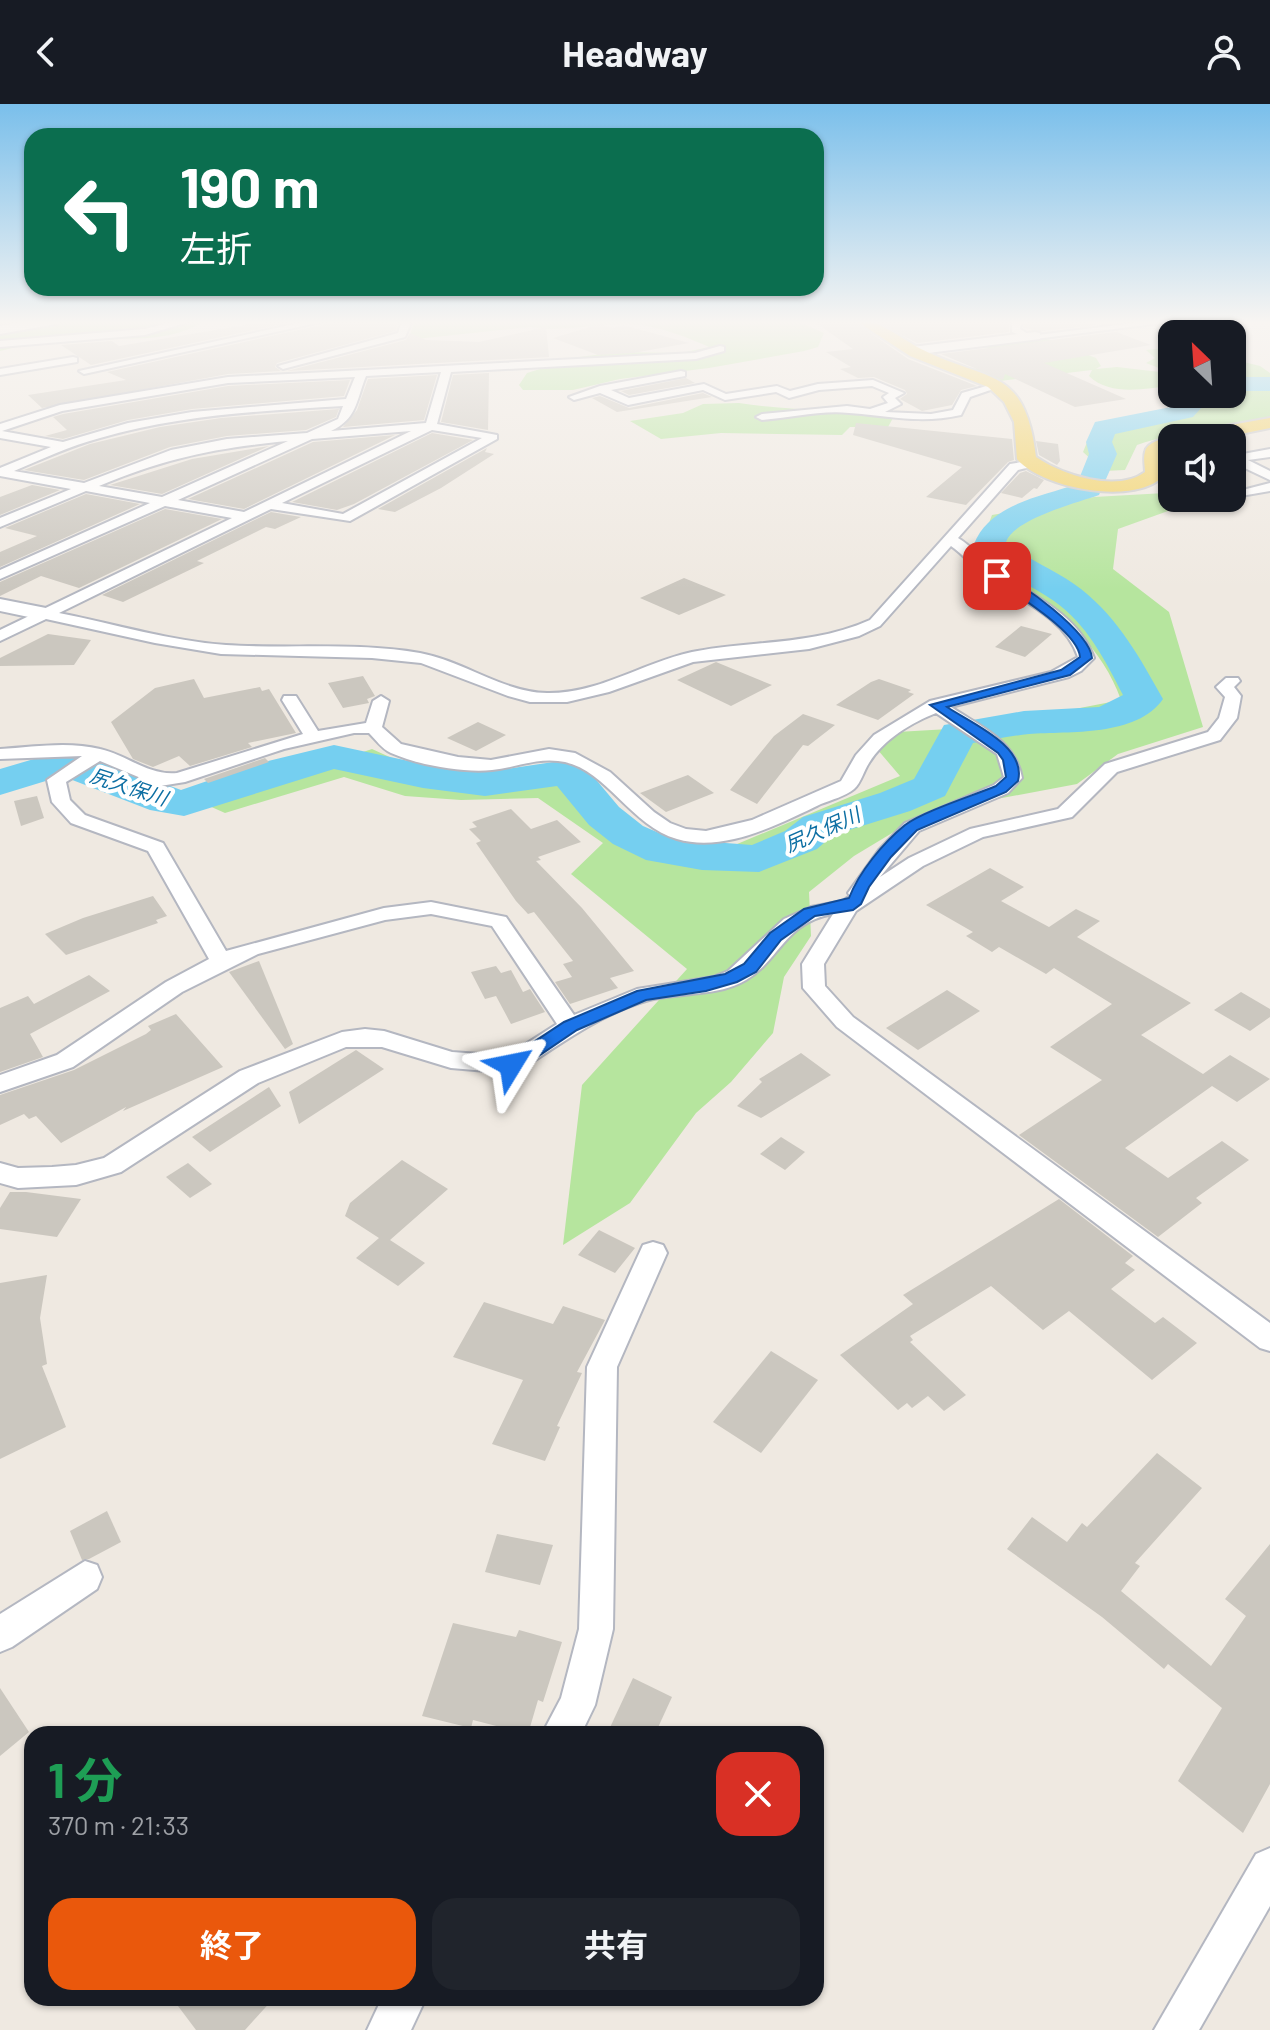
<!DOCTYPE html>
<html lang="ja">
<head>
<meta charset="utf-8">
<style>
	:root { --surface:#171b24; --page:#20242c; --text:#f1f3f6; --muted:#9ea1a6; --accent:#ea580c }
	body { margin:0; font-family:Barlow,"Noto Sans JP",sans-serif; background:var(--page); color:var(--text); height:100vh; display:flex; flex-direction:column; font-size:30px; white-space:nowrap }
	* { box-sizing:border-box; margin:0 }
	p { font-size:26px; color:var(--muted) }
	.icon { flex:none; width:44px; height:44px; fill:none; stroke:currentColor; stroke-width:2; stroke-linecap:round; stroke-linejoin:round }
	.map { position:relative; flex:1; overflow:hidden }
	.details { position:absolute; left:24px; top:1622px; width:800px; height:280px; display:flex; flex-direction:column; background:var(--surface); border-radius:24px; box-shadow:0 2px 6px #0004 }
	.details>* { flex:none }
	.hud { position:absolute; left:24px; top:24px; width:800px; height:168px; border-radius:24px; box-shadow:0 2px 6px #0004; background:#0b6e4f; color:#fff; overflow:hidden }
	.needle { width:52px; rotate:335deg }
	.tools { position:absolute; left:1158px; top:216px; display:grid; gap:16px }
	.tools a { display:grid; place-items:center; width:88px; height:88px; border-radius:16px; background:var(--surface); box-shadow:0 2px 6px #0004; font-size:40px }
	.pin { position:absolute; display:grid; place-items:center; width:68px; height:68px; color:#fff; margin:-34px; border-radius:16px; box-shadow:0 4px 12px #0006 }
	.me { position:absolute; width:88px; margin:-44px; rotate:55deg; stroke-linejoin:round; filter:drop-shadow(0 0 6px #0008) }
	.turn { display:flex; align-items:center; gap:28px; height:168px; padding:0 24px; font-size:36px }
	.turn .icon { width:104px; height:104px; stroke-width:2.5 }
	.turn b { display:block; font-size:56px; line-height:68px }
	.round { display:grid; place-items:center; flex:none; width:84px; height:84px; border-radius:24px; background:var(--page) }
	.summary { display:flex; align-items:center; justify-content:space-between; height:136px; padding:0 24px }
	h1 { font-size:48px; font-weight:700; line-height:60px; color:#1e9e55 }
	.button { display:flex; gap:16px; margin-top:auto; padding:16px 24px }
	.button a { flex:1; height:92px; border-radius:24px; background:var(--accent); color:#fff; font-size:32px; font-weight:700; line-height:92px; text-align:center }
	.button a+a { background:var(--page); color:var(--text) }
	header { display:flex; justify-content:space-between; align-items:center; height:104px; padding:0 24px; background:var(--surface); font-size:36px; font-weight:700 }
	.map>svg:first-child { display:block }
	.green { fill:#b6e59e }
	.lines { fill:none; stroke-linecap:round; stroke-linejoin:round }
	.river { fill:#75cff0; fill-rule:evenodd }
	.building { fill:#cbc7bf }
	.street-casing { stroke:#b4b7c1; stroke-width:4 }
	.secondary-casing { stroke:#b4b7c1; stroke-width:4 }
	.primary-casing { stroke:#c9c9c9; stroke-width:4 }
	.street { fill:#fff; fill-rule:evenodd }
	.secondary { fill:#fff; fill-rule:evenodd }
	.primary { fill:#f2d163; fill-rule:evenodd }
	.route { fill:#1a73e8; stroke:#114b97; stroke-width:2 }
	.labels { text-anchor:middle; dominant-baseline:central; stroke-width:8; stroke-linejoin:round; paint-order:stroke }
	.far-water-label { font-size:20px; font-style:italic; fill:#0d6fa3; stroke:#fff }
</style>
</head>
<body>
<header><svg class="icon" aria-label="back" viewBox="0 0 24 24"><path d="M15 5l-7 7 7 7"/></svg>Headway<svg class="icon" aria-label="person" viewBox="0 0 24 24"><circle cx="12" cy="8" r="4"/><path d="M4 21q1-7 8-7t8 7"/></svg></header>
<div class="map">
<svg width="1270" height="1926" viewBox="0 0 1270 1926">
	<rect width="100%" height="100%" fill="#efe9e1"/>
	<g class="green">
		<path d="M0,216H206C160,246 106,229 55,235C36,238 18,243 0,247Z"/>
		<path d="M414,216H795L824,229L818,243L804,247L709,264L620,275L573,286H523L519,281L527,269L579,253L618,248L681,249L709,243C682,231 648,218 618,220C588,221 560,228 530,223L416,235L410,232Z"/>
		<path d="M1042,233L1096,254L1101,262L1096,265L1117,263L1160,268L1164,266L1146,259L1155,254L1146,246L1172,243V282C1145,284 1111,293 1089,272L1092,266L1000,277L970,265L1010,261L985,242Z"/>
		<path d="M1232,255L1260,262L1270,269V313C1227,326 1180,326 1137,341L1125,366L1104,367L1083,348L1090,331L1150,320L1139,313L1147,308L1182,306L1192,295L1190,290H1232Z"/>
		<path d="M739,299C791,307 842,305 893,314L888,323H850L842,331L721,329L661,335L630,317L683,309L703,300Z"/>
		<path d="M1165,389L1168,407L1118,425L1113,465L1169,508L1203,623L1118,650L1077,680L927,708L854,752L809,788L811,832L784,873L773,929L731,978L696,1009L630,1099L563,1141L582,981L687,865L571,770L603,739L538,694L461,696L405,692L344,673L225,709L207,701L372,645L416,665L557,669L603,696L654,737L730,743L900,672L877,645L897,628L984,623L1018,611L1049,610L1121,596C1098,530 1034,487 977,451L992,411L1094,393Z"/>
	</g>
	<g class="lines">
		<g class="river">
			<rect x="1232" y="273" width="38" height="14"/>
			<path d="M1185,290H1209L1211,293L1193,313L1115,330L1112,338L1117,350L1099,391C1076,399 1014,415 1006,438C1029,457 1058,467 1081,485C1119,515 1140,554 1163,595C1137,633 1069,627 1029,630C1010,632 991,636 973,639L945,692L910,707L833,731L817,745L759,768L702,766L646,756L613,740L589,721L557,682L485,692L423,684L334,665L184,712L150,706L62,672L0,691V665L61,647L109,659L181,686L260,659L334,641L423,660L485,668L567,656L582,659L619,703L643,722L673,735L752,741L785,727L803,713L880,689L914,675L944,621L1024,607L1099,603L1123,591C1105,556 1087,520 1054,497C1027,478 994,468 974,440C990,400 1040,393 1077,380L1089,350L1086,338L1095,318L1176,302Z"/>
		</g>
	</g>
	<g class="building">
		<polygon points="276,216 300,216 91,261 61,241 112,237 119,242"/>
		<polygon points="333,216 366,216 371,219 385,216 397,222 396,227 277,259 275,263 281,267 228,270 42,304 28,291 126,276 107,268 331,219"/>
		<polygon points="812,216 852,216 908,255 977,282 961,286 952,301 922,307 900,295 907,290 905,286 874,273 858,274 840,265 851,263 826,248 853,245"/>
		<polygon points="873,216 1009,216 1009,228 917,239"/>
		<polygon points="1025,216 1083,216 1096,221 1042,227 1023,224"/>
		<polygon points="600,220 613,224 623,221 689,239 633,249 598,251 553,234"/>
		<polygon points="546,223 549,253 287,267 406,236 410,229 426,236 479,238"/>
		<polygon points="1116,228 1151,241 1044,259 1126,295 1075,303 1005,270 1003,276 941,250"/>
		<polygon points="489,269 488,326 441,318 453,271"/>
		<polygon points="437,271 424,316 343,323 357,306 368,275"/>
		<polygon points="686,274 695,279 629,291 621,287"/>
		<polygon points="350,276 344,292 192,305 128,316 63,335 45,332 67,326 53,313 63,310 228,282"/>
		<polygon points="703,289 712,293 617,308 592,294 600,292 629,304"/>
		<polygon points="339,305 336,313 306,326 227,332 170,343 84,376 24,366 90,340 160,323 221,314"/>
		<polygon points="856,319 1012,335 1014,356 1008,358 966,401 926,393 962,363 853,331"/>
		<polygon points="432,329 473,336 354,400 337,406 292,398"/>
		<polygon points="395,331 244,405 188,395 313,338"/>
		<polygon points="1036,337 1058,340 1060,357 1057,361 1039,351"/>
		<polygon points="269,342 162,390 110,381 192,355"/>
		<polygon points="487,344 485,348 494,350 441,384 395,408 378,405"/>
		<polygon points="1026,367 1044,376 1037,385 1034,384 1022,394 1001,389 1020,369"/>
		<polygon points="32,381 60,386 0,411 0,393"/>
		<polygon points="86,390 140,400 0,463 0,448 37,432 5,424"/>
		<polygon points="165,405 222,415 79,484 41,472 0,492 0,478"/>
		<polygon points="271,408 301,413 275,425 266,423 197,457 204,459 123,498 102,491"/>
		<polygon points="684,474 726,491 679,511 640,494"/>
		<polygon points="1021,522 1052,530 1025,553 995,543"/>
		<polygon points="48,530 91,536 74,561 0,562 0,554"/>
		<polygon points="716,558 772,581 731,602 677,576"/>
		<polygon points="363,572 375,592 367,595 369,599 343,604 328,579"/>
		<polygon points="194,575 204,594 260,583 262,587 269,585 296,629 248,639 252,643 190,662 179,652 153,663 133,655 111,618 155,584"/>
		<polygon points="879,575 911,586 908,588 914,590 878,616 836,601 871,578"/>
		<polygon points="803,610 835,621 808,642 803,641 757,700 730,686 774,632"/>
		<polygon points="478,618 506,631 476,647 447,634"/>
		<polygon points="265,654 269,658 208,679 204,675"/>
		<polygon points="688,671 714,689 666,708 640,689"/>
		<polygon points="37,692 44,714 21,722 14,697"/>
		<polygon points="511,705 531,725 557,716 581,738 538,753 541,756 536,757 582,804 634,867 610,874 618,884 570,900 555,878 572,873 563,860 573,857 534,808 528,810 516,797 476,739 481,737 469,725 477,723 472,718"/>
		<polygon points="990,764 1024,783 1001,797 1049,823 1076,805 1100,817 1077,833 1191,899 1141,931 1203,970 1230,951 1270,975 1237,998 1212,982 1125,1044 1168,1074 1222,1037 1249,1056 1196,1094 1202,1099 1158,1133 1019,1031 1102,976 1050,943 1112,900 1054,864 1046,870 999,843 992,848 966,832 973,828 926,801"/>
		<polygon points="153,792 167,812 156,816 158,819 66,851 45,830 83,814"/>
		<polygon points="259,857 293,940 285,945 229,868"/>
		<polygon points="496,862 501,869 511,866 523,888 530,885 545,908 511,920 496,892 485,895 471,868"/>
		<polygon points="89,871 110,887 30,930 43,953 0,968 0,904 28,892 34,900"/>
		<polygon points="947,886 980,907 918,946 886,924"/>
		<polygon points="1241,888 1270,905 1270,913 1250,927 1214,906"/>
		<polygon points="176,910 223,963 123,1007 126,1003 61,1039 36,1012 29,1015 24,1010 0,1021 0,991 74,966 146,930 151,926 148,922"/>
		<polygon points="356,946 384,965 299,1020 289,988"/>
		<polygon points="801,949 831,971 761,1014 737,1002 762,978 759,975"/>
		<polygon points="269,983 281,1002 210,1048 192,1033"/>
		<polygon points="781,1033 805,1048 785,1066 760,1050"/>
		<polygon points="402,1056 448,1085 390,1136 425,1159 398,1182 356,1154 379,1134 345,1112 350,1099"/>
		<polygon points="188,1059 212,1080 190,1094 166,1073"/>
		<polygon points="10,1088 26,1088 81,1095 57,1133 0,1125 0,1104"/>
		<polygon points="1059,1095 1133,1152 1125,1159 1135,1166 1111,1185 1155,1219 1163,1213 1197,1239 1152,1276 1069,1207 1043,1226 991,1182 910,1232 913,1236 910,1238 966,1291 944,1307 928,1292 912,1304 907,1299 898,1306 840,1251 913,1200 903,1191"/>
		<polygon points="599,1126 635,1144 615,1169 578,1151"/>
		<polygon points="47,1171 40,1214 47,1260 42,1262 66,1323 0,1355 0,1179"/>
		<polygon points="484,1198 553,1220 563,1202 605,1216 577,1268 582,1269 557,1322 560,1323 545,1357 492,1340 523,1276 453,1253"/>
		<polygon points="771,1247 818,1276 761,1349 713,1318"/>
		<polygon points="1157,1349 1202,1384 1135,1459 1140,1462 1121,1487 1211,1562 1246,1512 1225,1495 1270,1440 1270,1680 1243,1729 1178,1677 1222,1604 1168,1560 1164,1565 1102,1513 1007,1445 1032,1413 1067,1438 1082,1419 1087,1423"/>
		<polygon points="107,1407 121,1438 89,1455 82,1456 70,1427"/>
		<polygon points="497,1430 553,1441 540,1481 485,1468"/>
		<polygon points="453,1519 516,1533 519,1526 562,1538 543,1598 538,1596 528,1630 473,1616 471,1624 422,1612"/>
		<polygon points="633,1574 672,1593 655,1630 607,1630"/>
		<polygon points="0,1584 29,1628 0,1652"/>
		<polygon points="172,1894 274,1894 245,1926 196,1926"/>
	</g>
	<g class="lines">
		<g class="street-casing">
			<g id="street">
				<polygon points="180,216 195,216 145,231 0,243 0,237 145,225"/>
				<polygon points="313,216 330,216 84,270 79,267"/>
				<polygon points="396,216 407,216 411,219 405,233 283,265 278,262 398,229 401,220"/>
				<polygon points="1012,216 1022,216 1020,225 1028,230 1028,234 1012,228"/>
				<polygon points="1157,216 1185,216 1035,235 1030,232"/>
				<path d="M720,242L724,243V247L696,255L451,268L437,320L497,331V335L350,417L271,405L59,509C115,520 170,537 226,541C290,545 356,538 420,549C464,557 502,588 547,589C598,590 642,559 692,548C752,536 812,542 870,516L1010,360L1034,356V362L1018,366L958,434C973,443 983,457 997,467C1032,491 1079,511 1094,554L1081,567L1069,573L951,603C981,623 1015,636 1022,674L1008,689L919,727L880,773L909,754L970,725L1058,705L1105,660L1208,628L1219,614L1225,593L1216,583L1226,574H1238L1240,577L1234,583L1241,592L1237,614L1220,636L1117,668L1072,713L983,733L923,762L856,807L824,860L825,882L853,913L1270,1219V1247L1260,1244L837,923L803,884L802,860L833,810C785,818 780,856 746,876C717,893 681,888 649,896C602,909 560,940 519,967L511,969L451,964L382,943H346L258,979L121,1068L76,1081L18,1084L0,1079V1059L18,1064L52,1063L76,1061L104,1054L240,967L342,928L365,925L384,927L452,948L507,952L557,920L492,822L431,810L385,816L258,850L182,888L73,963L0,988V971L57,951L166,878L209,855L148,747L71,719L52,698L47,676L82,652L0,655V645C33,643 68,637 100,645C127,651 149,672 177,669L303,630L282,596L284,592H296L318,627L366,619L373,597L381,592L389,597L382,623L401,640L458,653L491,656L549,645L575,649L610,668L654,708L670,719L686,725L706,727L752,716L841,677L856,651L874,631L930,597L1051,568L1078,553C1065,513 1016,494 984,471C972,462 963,450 951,442L880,522L859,532L809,545L693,558L609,588L567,598H530L508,592L421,559L372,554L221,550L155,539L46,515L0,537V526L232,414L165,402L0,475V466L150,399L86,387L0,423V414L71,385L0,372V364L51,343L0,334V320L60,301L228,273L695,249ZM441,268L426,319L331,327C357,315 356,297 366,272ZM355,273L346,295L192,308L128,319L63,338L2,327L62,307L228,279ZM343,302L338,315L307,329L227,335L171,346L84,379L14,367C42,355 70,342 100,334C179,311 261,307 343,302ZM432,326L482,334L343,410L282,399ZM411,327L244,408L178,396L312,335ZM288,337L162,393L99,382C166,354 215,344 288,337ZM936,609L997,650L1004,673L994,681L905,719L879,746L848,789L850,792L843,797L811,803L784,815L728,867L713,873L637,885L574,911L506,813L431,798L384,804L226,847L163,739L85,711L70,696L66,678L100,657L160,682L185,678L284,645L354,629H369C376,636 382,645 391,649C418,661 463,669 492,666C514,664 536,654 558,657C604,661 630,722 677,735C725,749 779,720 821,700C831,696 846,692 854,685C861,679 864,666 869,659C884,635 911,619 936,609Z"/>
				<polygon points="73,253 77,254 77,258 0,271 0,265"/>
				<path d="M681,267L685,268V272L611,286L629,294L704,280L726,290L777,282L790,287L818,280L873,276L904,289L895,294L901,300L885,308L931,310L953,306L962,289L997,279L1002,282L970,293L961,311C920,320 890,312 849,309C821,306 790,314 762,316L756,313L762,310L847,302L870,305L888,299L883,293L889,289L872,282L819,286L789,294L776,288L725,296L703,286L628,301L600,289L574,296L569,293L600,282Z"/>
				<polygon points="1270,345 1270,353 1248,356 1270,367 1270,376 1232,358 1232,352"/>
				<polygon points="1270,379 1270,387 1241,392 1235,388"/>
				<polygon points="653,1138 663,1141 667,1149 617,1263 613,1525 595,1601 581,1630 542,1630 561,1594 579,1525 587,1263 643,1141"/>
				<polygon points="85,1457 97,1461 102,1473 97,1485 12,1543 0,1548 0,1510"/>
				<polygon points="1270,1744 1270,1802 1199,1926 1154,1926 1256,1750"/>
				<polygon points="382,1894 426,1894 411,1926 367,1926"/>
			</g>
		</g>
		<g class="secondary-casing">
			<g id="secondary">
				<polygon points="35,216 63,216 56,220 0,230 0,222"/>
				<polygon points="1035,228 1040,229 1040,235 912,251 905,247 912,243"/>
				<polygon points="0,495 51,505 54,510 43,516 0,507"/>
			</g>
		</g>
		<g class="primary-casing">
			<g id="primary">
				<path d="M855,216C881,216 898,233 921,245C988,279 1025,261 1036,353C1062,371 1117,389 1145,368C1145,362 1143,354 1145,348C1147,337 1169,332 1179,334H1172V345L1164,349L1165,370C1139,403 1042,385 1017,355L1014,318L1004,298L988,283L910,252Z"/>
				<polygon points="1270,314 1270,324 1221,334 1183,334 1192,328"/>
			</g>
		</g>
		<use href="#street" class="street"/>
		<use href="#secondary" class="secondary"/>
		<use href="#primary" class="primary"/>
	</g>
	<linearGradient id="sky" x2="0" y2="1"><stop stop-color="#7abfeb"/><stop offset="0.45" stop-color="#f8f5f2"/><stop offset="1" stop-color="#f8f5f2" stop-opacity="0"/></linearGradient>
	<rect width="1270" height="485" fill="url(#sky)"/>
	<path class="route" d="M997,468C1021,478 1090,528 1092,554L1070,571L947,603C971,619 1027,642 1018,677L1006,688L917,726L891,753L869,783L861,800L853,806L815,812L781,836L756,868L737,878L706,887L646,896L577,926L518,966H505L502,961L505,957L564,918L637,887L725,870L744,860L770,829L804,805L849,794C859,768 883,739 905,721C924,707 972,692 996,682L1006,673L1003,656L998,649L930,601L1061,566L1080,553C1078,527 1014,490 993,474V469Z"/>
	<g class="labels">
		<g class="far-water-label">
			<text transform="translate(129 682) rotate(18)">尻久保川</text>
			<text transform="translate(822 725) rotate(-24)">尻久保川</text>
		</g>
	</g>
</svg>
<div class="tools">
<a><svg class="needle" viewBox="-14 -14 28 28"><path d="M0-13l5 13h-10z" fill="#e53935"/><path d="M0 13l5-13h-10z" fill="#9ea1a6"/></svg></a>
<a><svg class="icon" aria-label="sound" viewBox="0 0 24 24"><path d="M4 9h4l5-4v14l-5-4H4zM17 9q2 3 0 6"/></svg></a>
</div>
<div class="pin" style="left:997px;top:472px;background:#d93025"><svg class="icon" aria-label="arrive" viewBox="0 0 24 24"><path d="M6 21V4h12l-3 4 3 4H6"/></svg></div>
<svg class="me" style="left:511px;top:961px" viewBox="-20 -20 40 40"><path d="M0-17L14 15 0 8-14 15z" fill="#1a73e8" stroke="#fff" stroke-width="4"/></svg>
<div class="hud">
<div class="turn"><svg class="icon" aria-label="left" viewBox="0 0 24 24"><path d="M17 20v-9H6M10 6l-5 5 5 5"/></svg><div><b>190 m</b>左折</div></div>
</div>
<section class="details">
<div class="summary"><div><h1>1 分</h1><p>370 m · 21:33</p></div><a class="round" style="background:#d93025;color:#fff"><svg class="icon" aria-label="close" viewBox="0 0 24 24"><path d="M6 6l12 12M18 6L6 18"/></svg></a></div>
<div class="button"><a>終了</a><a>共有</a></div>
</section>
</div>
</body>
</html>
